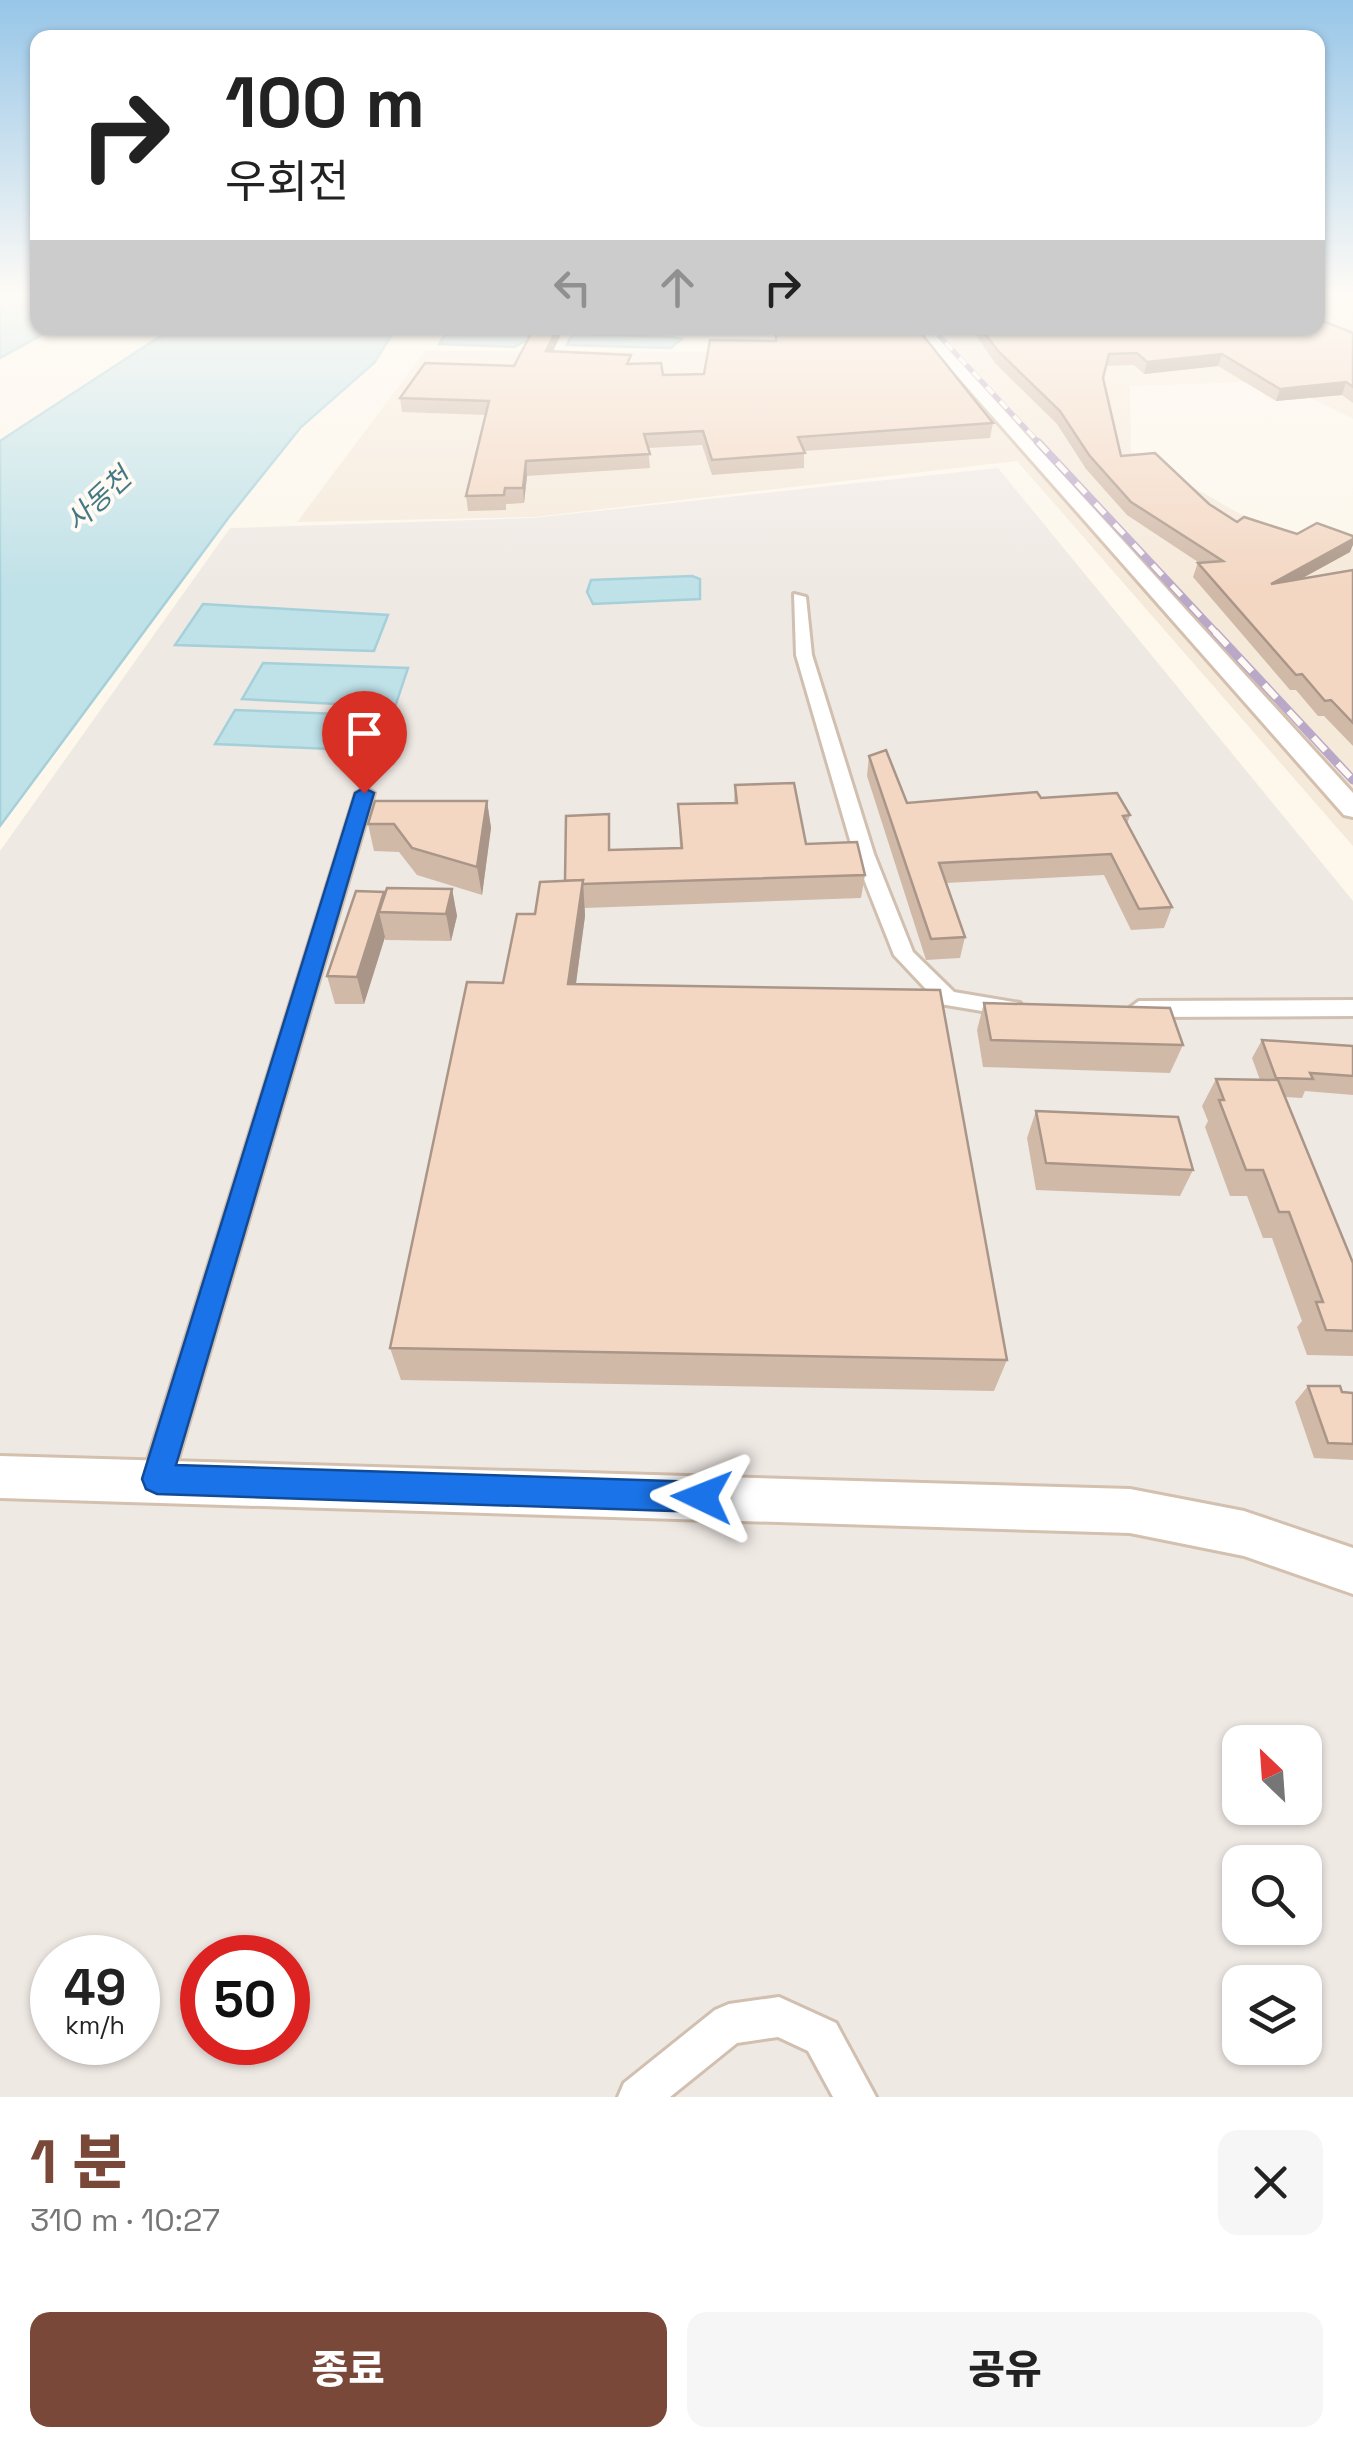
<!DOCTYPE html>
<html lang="ko">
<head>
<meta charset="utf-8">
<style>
	:root { --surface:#fff; --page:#f6f6f6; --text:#222; --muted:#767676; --accent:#7a4838 }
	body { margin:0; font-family:"Space Grotesk","Noto Sans KR",sans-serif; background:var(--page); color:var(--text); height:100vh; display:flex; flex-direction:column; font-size:38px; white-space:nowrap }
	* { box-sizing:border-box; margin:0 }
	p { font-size:32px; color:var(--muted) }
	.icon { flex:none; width:55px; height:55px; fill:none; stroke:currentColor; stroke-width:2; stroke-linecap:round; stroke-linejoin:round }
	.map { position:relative; height:2097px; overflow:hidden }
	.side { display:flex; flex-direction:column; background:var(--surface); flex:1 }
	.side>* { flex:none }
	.hud { position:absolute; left:30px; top:30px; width:1295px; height:305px; border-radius:20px; box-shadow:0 2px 8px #0004; background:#fff; color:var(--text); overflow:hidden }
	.needle { width:65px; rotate:335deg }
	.tools { position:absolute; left:1222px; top:1725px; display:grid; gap:20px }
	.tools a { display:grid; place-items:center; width:100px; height:100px; border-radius:20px; background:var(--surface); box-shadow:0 2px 8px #0004; font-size:50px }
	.speed { position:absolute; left:30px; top:1935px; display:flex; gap:20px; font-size:50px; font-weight:700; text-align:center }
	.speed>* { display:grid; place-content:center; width:130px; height:130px; border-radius:50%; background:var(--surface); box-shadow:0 2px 8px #0004; line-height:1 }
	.speed small { font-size:25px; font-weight:400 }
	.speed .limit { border:15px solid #d22; background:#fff; color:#111 }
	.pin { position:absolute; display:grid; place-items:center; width:85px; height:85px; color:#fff; margin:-102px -42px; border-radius:50% 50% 50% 0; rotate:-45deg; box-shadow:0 0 10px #0007 }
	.pin .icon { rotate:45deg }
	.me { position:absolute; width:110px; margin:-55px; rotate:272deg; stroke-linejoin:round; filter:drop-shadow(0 0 8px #0008) }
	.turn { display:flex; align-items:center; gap:35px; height:210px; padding:0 30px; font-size:45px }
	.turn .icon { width:130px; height:130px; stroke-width:2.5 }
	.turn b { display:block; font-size:70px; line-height:85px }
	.lanes { display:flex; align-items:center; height:95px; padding:0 30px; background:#0003; justify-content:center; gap:50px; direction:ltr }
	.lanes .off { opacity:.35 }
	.round { display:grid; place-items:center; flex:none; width:105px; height:105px; border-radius:20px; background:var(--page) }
	.headline { display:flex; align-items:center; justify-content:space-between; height:170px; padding:0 30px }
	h1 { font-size:60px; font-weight:800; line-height:75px; color:var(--accent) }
	.cta { display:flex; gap:20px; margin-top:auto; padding:20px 30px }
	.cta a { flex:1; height:115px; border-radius:20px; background:var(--accent); color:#fff; font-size:40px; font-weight:800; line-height:115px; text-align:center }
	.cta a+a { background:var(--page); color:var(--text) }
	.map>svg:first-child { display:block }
	.residential { fill:#f5e9da }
	.industrial { fill:#efe9e4; fill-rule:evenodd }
	.water { fill:#bfe1e8; stroke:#a5d0da; stroke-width:2.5 }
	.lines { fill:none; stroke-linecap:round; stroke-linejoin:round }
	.street-casing { stroke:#d1bfb0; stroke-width:6 }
	.secondary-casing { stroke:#d4c0ae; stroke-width:6 }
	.street { fill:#fff; fill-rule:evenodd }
	.secondary { fill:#fff; fill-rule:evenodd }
	.rail-far2-casing { stroke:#baa8c9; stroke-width:5 }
	.rail-far1-casing { stroke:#baa8c9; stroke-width:8 }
	.rail-casing { stroke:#baa8c9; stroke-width:9 }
	.rail-far2 { stroke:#fffaf3; stroke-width:4; stroke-dasharray:10; stroke-linecap:butt }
	.rail-far1 { stroke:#fffaf3; stroke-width:5; stroke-dasharray:14; stroke-linecap:butt }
	.rail { stroke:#fffaf3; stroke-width:6; stroke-dasharray:18; stroke-linecap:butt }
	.wall { fill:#d1b9a8 }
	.shaded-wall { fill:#aa9688 }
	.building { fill:#f3d7c3; stroke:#aa9688; stroke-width:2.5 }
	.route { fill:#1a73e8; stroke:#114b97; stroke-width:2.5 }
	.labels { text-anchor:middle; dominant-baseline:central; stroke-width:8; stroke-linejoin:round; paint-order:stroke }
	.far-water-label { font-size:28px; font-style:italic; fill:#437985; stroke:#fffaf3 }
</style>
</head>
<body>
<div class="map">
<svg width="1353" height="2097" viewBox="0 0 1353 2097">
	<rect width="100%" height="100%" fill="#fdf7ec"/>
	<polygon class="residential" points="1318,296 1353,296 1353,419 1277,381 1130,386 1131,452 1272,532 1353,550 1353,846 1017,461 534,517 297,522 425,351 861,352 844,328 1318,328"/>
	<path class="industrial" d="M998,468L1353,901V2097H0V851L230,528L532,518ZM1240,1742H1305V1808H1240ZM1240,1862H1305V1928H1240ZM52,1958H138V2042H52ZM202,1958H288V2042H202ZM1240,1982H1305V2048H1240Z"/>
	<g class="water">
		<polygon points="0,296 37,296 38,328 54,328 0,358"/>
		<polygon points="173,328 396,328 374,363 301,427 229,517 0,826 0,441"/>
		<polygon points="449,329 525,332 529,339 514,347 439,344"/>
		<polygon points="572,334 672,337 682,339 671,348 567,345"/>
		<polygon points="692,576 700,579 700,599 593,604 587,592 591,580"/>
		<polygon points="203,604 388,615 374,651 175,645"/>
		<polygon points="263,663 408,668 395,707 242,699"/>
		<polygon points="235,710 393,716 393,717 379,751 215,744"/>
	</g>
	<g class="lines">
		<g class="street-casing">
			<g id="street">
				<polygon points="794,594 806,597 812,655 874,854 913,952 954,992 1020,1003 1023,1008 1020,1013 1012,1016 940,1004 894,955 854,854 796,655"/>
				<polygon points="365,788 374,793 172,1479 168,1489 157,1494 146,1489 142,1479 356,793"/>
				<polygon points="1353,1000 1353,1016 1139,1017 1128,1009 1139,1001"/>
				<polygon points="779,1997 836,2023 876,2097 833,2097 808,2051 778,2037 737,2043 670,2097 618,2097 624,2083 715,2010 729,2004"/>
			</g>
		</g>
		<g class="secondary-casing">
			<g id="secondary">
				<polygon points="915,328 929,328 1353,793 1353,817 1344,815"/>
				<polygon points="0,1456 1130,1489 1244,1511 1353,1548 1353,1594 1244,1556 1130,1533 0,1498"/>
			</g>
		</g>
		<use href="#street" class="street"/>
		<use href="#secondary" class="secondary"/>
		<g class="rail-far2-casing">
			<polyline id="rail-far2" points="932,328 1041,445"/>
		</g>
		<g class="rail-far1-casing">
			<polyline id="rail-far1" points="1038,442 1217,634"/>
		</g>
		<g class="rail-casing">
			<polyline id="rail" points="1215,632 1353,780"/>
		</g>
		<use href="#rail-far2" class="rail-far2"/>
		<use href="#rail-far1" class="rail-far1"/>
		<use href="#rail" class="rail"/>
	</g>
	<g class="wall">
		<polygon points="534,328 564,328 553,351 632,364 663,375 704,374 776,341 792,330 792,328 908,328 993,423 990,438 804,451 804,468 712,475 702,445 648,448 650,468 527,476 524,503 506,504 506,510 468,511 466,496 486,415 402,412 400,398 514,366"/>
		<polygon points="971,328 1318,328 1353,333 1353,403 1342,395 1276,401 1218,366 1144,374 1134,365 1106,366 1103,379 1121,456 1209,504 1237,522 1350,552 1301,579 1353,570 1353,746 1324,716 1318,716 1296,690 1290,690 1193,577 1198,562 1127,515 1086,469 1057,424 995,363"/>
		<polygon points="869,756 907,803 1041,798 1130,815 1127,824 1172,907 1164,928 1131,930 1104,875 946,883 965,937 960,958 926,960 867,776"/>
		<polygon points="735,785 806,844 865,875 861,898 585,908 585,916 576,984 1007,1360 994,1391 401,1380 390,1348 503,983 535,914 565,881 610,850 680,848 678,804 734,803"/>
		<polygon points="487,801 491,828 482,895 417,875 399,852 374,851 368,824"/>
		<polygon points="452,889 457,916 451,941 385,940 385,937 364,1004 335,1004 327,976 384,895"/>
		<polygon points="984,1003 1183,1045 1170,1073 983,1067 977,1030"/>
		<polygon points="1262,1040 1353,1046 1353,1095 1305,1091 1302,1098 1285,1097 1353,1263 1353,1356 1307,1355 1297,1327 1302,1321 1272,1238 1263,1238 1247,1196 1230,1196 1205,1127 1208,1121 1202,1106 1216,1079 1260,1080 1252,1058"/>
		<polygon points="1036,1111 1193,1170 1180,1196 1036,1190 1027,1138"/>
		<polygon points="1308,1386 1342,1392 1353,1393 1353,1460 1314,1458 1295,1402"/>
	</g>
	<g class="shaded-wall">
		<polygon points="557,328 564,328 547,364 546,351"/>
		<polygon points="1222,354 1218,366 1144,374 1147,362"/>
		<polygon points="1346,382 1342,395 1276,401 1280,389"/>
		<polygon points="526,461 527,476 524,503 523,488"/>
		<polygon points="1353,539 1353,545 1350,552 1266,598 1271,584"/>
		<polygon points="487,801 491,828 482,895 477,867"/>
		<polygon points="583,880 585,916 571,1020 568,984"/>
		<polygon points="452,889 457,916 451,941 446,914"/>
		<polygon points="384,892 388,913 379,912 385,937 364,1004 357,977"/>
	</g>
	<g class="building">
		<polygon points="1318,319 1353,333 1353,387 1346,382 1280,389 1222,354 1147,362 1137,353 1109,354 1103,378 1121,456 1155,453 1209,504 1237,522 1244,517 1297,534 1317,523 1353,536 1353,539 1271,584 1353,570 1353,723 1331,700 1325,701 1302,674 1296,675 1198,563 1223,561 1131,502 1089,455 1060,411 998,351 981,328 1318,328"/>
		<polygon points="534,328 557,328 546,351 631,355 627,364 661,363 663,375 704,374 710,340 776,341 776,330 794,330 793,328 917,328 993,423 798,437 805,453 712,460 703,431 647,434 644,434 650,454 526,461 523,488 505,488 504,495 466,496 489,401 400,398 425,363 514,366"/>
		<polygon points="886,750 907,803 1037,792 1041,798 1117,793 1130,815 1123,816 1172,907 1139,909 1111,854 939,863 965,937 931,939 869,756"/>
		<polygon points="794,783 806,844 857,842 865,875 582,884 583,880 565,881 566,816 609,814 609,850 682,848 678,804 737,803 735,785"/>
		<polygon points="375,801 487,801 477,867 412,848 394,824 368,824"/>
		<polygon points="583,880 568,984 940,990 1007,1360 390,1348 467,982 503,983 517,914 535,914 540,882"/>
		<polygon points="387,888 452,889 446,914 379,912"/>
		<polygon points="356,891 384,892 357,977 327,976"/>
		<polygon points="984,1003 1170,1008 1183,1045 991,1040"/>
		<polygon points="1262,1040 1353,1046 1353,1076 1310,1073 1313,1079 1276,1078"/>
		<polygon points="1216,1079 1278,1080 1353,1263 1353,1331 1326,1330 1316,1302 1323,1302 1289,1212 1279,1212 1263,1170 1246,1170 1219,1100 1224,1100"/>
		<polygon points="1036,1111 1178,1117 1193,1170 1046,1163"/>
		<polygon points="1308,1386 1340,1386 1342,1392 1353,1393 1353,1444 1328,1443"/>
	</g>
	<linearGradient id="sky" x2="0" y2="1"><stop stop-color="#97c6e8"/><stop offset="0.5" stop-color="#fefbf6"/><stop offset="1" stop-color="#fefbf6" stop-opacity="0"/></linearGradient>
	<rect width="1353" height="589" fill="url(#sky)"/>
	<polygon class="route" points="364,788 374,793 176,1465 702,1482 713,1486 717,1497 713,1507 702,1512 157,1494 146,1489 142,1479 355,793"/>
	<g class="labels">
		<g class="far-water-label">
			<text transform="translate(98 499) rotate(-43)">사동천</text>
		</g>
	</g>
</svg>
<div class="tools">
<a><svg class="needle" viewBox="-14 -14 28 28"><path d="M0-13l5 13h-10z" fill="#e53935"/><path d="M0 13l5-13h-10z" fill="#767676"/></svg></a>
<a><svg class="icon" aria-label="search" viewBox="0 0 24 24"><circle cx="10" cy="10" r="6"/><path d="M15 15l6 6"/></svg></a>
<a><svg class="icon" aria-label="layers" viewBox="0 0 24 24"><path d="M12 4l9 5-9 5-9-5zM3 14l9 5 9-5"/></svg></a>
</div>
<div class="speed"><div>49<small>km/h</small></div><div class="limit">50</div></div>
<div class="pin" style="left:364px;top:793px;background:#d93025"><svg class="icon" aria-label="arrive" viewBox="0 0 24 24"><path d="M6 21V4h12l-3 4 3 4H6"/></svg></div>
<svg class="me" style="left:702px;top:1497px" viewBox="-20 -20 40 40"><path d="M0-17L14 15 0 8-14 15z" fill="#1a73e8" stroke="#fff" stroke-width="4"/></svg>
<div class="hud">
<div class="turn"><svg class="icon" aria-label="right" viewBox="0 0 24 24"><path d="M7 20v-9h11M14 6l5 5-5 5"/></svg><div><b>100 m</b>우회전</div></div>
<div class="lanes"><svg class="icon off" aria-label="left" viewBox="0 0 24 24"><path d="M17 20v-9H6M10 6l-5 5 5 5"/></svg><svg class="icon off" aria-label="ahead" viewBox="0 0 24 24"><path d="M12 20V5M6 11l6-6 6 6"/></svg><svg class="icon" aria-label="right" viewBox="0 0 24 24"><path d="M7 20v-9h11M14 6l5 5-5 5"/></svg></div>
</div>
</div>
<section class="side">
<div class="headline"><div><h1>1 분</h1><p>310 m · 10:27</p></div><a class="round"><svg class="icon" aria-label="close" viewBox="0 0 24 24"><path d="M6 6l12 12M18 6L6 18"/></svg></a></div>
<div class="cta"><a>종료</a><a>공유</a></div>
</section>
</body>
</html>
